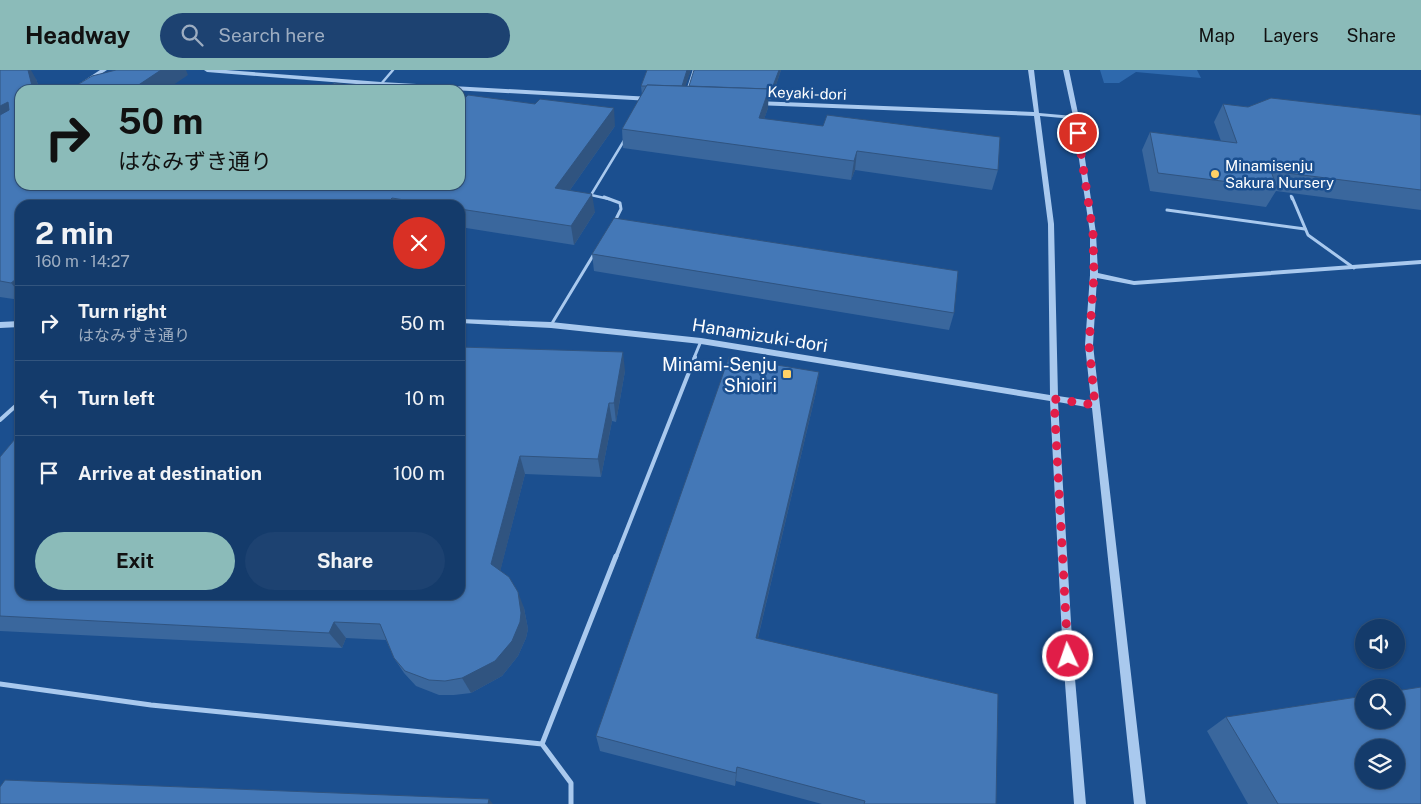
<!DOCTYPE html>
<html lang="en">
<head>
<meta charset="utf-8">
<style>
	:root { --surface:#143b6b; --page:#1d4271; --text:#f1f3f6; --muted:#9dadc1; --line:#33557e; --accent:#8bbbb9 }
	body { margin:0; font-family:"Public Sans","Noto Sans JP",sans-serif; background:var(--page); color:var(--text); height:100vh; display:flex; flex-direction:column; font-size:19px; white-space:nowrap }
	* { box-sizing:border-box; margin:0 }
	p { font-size:16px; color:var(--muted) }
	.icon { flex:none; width:28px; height:28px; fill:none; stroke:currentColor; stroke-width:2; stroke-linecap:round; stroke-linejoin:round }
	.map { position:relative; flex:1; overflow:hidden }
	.panel { position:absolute; left:15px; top:130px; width:450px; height:400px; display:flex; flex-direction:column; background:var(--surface); border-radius:15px; box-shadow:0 1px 4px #0004,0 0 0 1px var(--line) }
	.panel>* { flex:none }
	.top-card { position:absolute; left:15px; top:15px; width:450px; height:105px; border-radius:15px; box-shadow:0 1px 4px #0004,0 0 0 1px var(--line); background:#8bbbb9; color:#111; overflow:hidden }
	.fabs { position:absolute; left:1355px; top:549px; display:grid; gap:10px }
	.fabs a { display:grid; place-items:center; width:50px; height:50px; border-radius:50%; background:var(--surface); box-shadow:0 1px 4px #0004,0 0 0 1px var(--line); font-size:25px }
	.pin { position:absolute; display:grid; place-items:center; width:42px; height:42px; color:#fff; margin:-21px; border:2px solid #fff; border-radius:50%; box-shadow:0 1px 5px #0007 }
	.me { position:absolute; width:55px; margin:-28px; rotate:357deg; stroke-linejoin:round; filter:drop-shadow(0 0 4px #0008) }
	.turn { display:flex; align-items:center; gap:18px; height:105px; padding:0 20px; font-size:22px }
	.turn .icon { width:65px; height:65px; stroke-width:2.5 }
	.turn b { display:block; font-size:35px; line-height:42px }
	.round { display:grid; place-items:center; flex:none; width:52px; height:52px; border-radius:26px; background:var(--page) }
	.headline { display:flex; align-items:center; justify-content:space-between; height:85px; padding:0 20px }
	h1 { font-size:30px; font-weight:700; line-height:38px }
	.primary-button { display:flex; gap:10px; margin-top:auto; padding:10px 20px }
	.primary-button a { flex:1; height:58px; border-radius:30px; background:var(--accent); color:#111; font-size:20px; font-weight:700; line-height:58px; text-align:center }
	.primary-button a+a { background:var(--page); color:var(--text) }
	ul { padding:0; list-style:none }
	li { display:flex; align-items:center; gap:15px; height:75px; padding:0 20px; border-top:1px solid var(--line) }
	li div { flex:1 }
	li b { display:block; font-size:19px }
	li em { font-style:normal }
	header { display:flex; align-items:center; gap:30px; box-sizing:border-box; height:70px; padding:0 25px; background:var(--accent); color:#111 }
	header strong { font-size:24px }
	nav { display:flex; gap:28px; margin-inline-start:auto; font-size:18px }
	.search { width:350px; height:45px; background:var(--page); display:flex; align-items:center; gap:12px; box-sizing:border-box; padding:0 18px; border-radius:28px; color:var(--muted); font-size:19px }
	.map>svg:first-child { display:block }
	.green { fill:#2e69ad }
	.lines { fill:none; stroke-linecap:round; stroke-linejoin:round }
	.service-far3 { stroke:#a9c9ee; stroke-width:2.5 }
	.service-far2 { stroke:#a9c9ee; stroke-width:3 }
	.service-far1 { stroke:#a9c9ee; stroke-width:4 }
	.service { stroke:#a9c9ee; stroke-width:5 }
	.tertiary { fill:#a9c9ee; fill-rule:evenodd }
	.wall { fill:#3a679d }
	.shaded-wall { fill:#305480 }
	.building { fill:#4478b7; stroke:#305480; fill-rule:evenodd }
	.route { stroke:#e11d48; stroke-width:9; stroke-dasharray:0 16.2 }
	.poi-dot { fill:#ffd166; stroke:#1b4f8f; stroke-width:2 }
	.labels { text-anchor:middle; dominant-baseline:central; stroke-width:5; stroke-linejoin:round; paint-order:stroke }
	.far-street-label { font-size:15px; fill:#fff; stroke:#1b4f8f }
	.far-poi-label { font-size:15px; fill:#fff; stroke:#1b4f8f; text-anchor:start }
	.street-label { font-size:18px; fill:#fff; stroke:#1b4f8f }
	.poi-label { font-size:18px; fill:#fff; stroke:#1b4f8f; text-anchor:end }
</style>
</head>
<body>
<header>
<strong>Headway</strong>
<div class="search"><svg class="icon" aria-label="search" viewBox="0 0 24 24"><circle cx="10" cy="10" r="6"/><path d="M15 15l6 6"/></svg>Search here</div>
<nav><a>Map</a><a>Layers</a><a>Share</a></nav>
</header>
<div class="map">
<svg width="1421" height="734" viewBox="0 0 1421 734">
	<rect width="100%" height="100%" fill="#1b4f8f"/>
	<polygon class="green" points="1100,0 1197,0 1201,8 1136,2 1119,13 1104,13"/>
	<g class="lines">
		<g class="service-far3">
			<polyline points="381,14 393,0"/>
			<polyline points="688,19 694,0"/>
			<polyline points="1291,126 1292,129"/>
			<polyline points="609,129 591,125 625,69"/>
		</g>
		<g class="service-far2">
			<polyline points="604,127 620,133 621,139 615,151"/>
			<polyline points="1292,127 1308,165 1354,198"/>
			<polyline points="1167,140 1305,159"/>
			<polyline points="551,255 594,184"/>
			<polyline points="694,288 701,271"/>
		</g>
		<g class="service-far1">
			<polyline points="0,350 20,332"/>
			<polyline points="616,487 695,287"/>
		</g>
		<g class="service">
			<polyline points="0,614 151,635 542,674 571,713 571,734"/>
			<polyline points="542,674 616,486"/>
		</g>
		<g class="tertiary">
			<polygon points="100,0 107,0 77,20 70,20"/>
			<polygon points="204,0 226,0 381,12 651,27 654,29 651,31 381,16 207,2"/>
			<path d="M1028,0H1034L1039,43L1073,46L1063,0H1069L1079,48L1096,163L1098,203L1134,211L1421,190V194L1134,215L1097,208L1093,275L1146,734H1134L1092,338L1058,332L1073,586L1086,734H1074L1063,586L1050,331L701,274L551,258L460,253V249L551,252L701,268L1050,325L1048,154L1034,46L757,35L754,33L757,31L1034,42ZM1040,46L1073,49L1090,163V205L1085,275L1091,331L1058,326L1054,154Z"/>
			<polygon points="20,251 20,257 0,258 0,252"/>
		</g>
	</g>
	<g class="wall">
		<polygon points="0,0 36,9 40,20 20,20 20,115 460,115 615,56 570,120 595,142 574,175 460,157 460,135 20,135 20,230 0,227"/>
		<polygon points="647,0 691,0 685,16 689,16 781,0 771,30 768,30 768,38 764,49 998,100 992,120 855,100 851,110 623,78 622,59 642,25 641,16"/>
		<polygon points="1223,34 1248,37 1421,45 1421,140 1276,121 1266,137 1150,121 1142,80 1150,62 1221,71 1214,52"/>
		<polygon points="592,184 954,243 949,260 594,201"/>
		<polygon points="460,277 625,301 616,352 612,351 601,407 525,404 500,501 524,538 528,559 526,568 518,586 502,606 471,623 454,625 439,625 416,616 404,603 394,588 386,570 346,568 342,578 0,561 0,387 460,525"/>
		<polygon points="819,302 816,322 758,568 996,734 822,734 736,711 735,716 600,681 596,666"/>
		<polygon points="20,336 20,349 14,343"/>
		<polygon points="1226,647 1421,734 1248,734 1207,661"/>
	</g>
	<g class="shaded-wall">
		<polygon points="28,0 31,0 36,9 40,20 33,20"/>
		<polygon points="161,0 186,0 188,5 166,20 131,20"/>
		<polygon points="687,0 691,0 682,26 682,17"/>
		<polygon points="779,0 781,0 771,30 771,21"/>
		<polygon points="769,19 768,38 758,67 759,48"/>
		<polygon points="8,32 20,49 0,61 0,36"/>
		<polygon points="614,38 615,56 558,137 555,118"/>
		<polygon points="857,81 855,100 851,110 854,91"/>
		<polygon points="592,124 595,142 574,175 571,156"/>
		<polygon points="392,128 394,135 385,135"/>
		<polygon points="20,206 20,223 11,213"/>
		<polygon points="623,282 625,301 616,352 614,333"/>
		<polygon points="819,302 816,322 754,584 756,568"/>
		<polygon points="609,333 612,351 601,407 598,389"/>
		<polygon points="520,386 525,404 498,510 491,494"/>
		<polygon points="518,522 524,538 528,559 526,568 518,586 502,606 471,623 462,608"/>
		<polygon points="334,552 346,568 342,578 329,563"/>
		<polygon points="737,697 736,711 735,716 736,703"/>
		<polygon points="489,729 493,734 488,734"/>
	</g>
	<g class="building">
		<polygon points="0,0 28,0 33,20 20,20 20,115 460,115 460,30 463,30 468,25 535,34 540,29 614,38 555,118 592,124 571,156 460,139 460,135 435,135 392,128 385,135 20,135 20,206 11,213 0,211 0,45 9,40 8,32 0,36"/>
		<polygon points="116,0 161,0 131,20 69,20 92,6"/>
		<polygon points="647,0 687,0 682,16 647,15 647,16 641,16"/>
		<polygon points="694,0 779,0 771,21 769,21 769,19 689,16"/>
		<polygon points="334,13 388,20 297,20 302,16 328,18"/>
		<polygon points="647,15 769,19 759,48 823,56 827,45 1000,67 998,100 857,81 854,91 622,59"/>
		<polygon points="1271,28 1421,45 1421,120 1271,101 1277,118 1158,103 1150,62 1237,73 1223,34 1248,37"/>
		<polygon points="614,148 958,201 954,243 592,184"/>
		<polygon points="460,277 623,282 614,333 609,333 598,389 520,386 491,494 509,507 518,522 521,543 520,552 512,571 495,591 462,608 445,611 429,610 405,601 394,588 380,554 334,552 329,563 0,546 0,387 20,363 20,525 460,525"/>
		<polygon points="729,287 819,302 756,568 998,624 996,734 864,734 865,731 737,697 736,703 596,666"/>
		<polygon points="20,336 20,343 14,343"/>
		<path d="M1421,617V734H1278L1226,647L1364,626V650H1396V621ZM1364,678H1396V710H1364Z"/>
		<polygon points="5,710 489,729 488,734 0,734 0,717"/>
	</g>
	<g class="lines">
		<polyline class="route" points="1068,586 1054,329 1095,335 1089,275 1094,205 1093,163 1078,63"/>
	</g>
	<g class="poi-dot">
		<circle cx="1215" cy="104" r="5"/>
		<rect x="782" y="299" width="10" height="10" rx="2.5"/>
	</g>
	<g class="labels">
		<g class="far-street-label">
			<text transform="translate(807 23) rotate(2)">Keyaki-dori</text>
		</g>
		<g class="far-poi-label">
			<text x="1225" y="95">Minamisenju<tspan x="1225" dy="17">Sakura Nursery</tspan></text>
		</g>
		<g class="street-label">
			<text transform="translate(760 265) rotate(9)">Hanamizuki-dori</text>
		</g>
		<g class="poi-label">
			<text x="777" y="294">Minami-Senju<tspan x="777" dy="21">Shioiri</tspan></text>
		</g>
	</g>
</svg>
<div class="fabs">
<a><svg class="icon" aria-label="sound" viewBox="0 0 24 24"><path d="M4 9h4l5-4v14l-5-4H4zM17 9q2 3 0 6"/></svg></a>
<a><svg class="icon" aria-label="search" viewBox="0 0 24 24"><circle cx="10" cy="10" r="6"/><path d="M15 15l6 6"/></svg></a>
<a><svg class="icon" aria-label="layers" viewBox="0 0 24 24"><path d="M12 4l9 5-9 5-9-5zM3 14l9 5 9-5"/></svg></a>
</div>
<div class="pin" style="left:1078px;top:63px;background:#d93025"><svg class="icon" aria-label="arrive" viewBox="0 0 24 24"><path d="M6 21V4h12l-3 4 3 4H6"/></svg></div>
<svg class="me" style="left:1068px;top:586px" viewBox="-20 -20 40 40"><circle r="17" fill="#e11d48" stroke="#fff" stroke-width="3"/><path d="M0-11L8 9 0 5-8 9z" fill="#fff"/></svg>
<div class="top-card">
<div class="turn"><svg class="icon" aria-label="right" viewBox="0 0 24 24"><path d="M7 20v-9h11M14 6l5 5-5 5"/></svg><div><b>50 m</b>はなみずき通り</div></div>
</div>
<section class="panel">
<div class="headline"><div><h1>2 min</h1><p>160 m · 14:27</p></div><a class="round" style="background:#d93025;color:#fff"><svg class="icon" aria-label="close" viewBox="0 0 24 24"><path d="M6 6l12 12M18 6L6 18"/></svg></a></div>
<ul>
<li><svg class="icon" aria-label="right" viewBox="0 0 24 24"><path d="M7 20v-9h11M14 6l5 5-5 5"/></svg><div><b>Turn right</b><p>はなみずき通り</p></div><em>50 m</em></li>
<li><svg class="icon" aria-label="left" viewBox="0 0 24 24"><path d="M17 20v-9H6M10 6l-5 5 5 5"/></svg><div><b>Turn left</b></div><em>10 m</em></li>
<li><svg class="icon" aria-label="arrive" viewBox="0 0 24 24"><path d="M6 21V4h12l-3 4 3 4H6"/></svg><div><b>Arrive at destination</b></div><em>100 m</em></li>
</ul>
<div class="primary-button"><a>Exit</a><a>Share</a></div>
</section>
</div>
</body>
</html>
